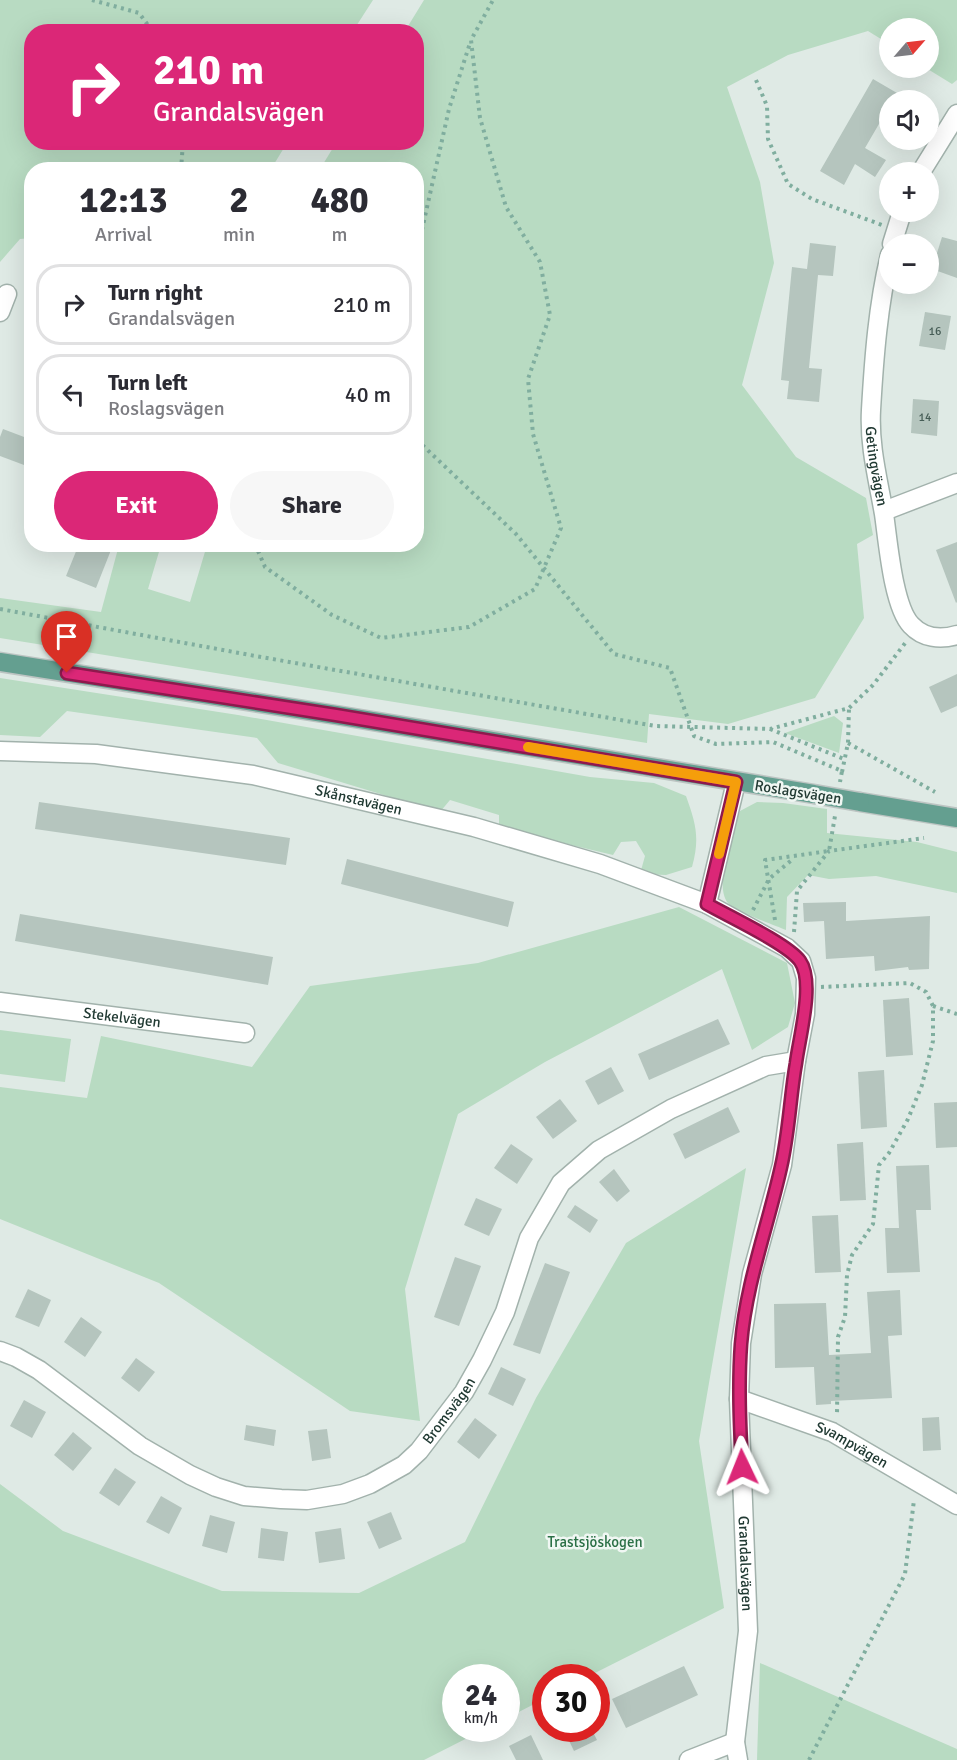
<!DOCTYPE html>
<html lang="en">
<head>
<meta charset="utf-8">
<style>
	:root { --surface:#fff; --page:#f7f7f7; --text:#2b2b33; --muted:#7c7c81; --line:#e1e1e2; --accent:#db2777 }
	body { margin:0; font-family:Signika,sans-serif; background:var(--page); color:var(--text); height:100vh; display:flex; flex-direction:column; font-size:22px; white-space:nowrap }
	* { box-sizing:border-box; margin:0 }
	p { font-size:20px; color:var(--muted) }
	.icon { flex:none; width:33px; height:33px; fill:none; stroke:currentColor; stroke-width:2; stroke-linecap:round; stroke-linejoin:round }
	.map { position:relative; flex:1; overflow:hidden }
	.side { position:absolute; left:24px; top:162px; width:400px; height:390px; display:flex; flex-direction:column; background:var(--surface); border-radius:24px; box-shadow:0 6px 24px #0002 }
	.side>* { flex:none }
	.top-card { position:absolute; left:24px; top:24px; width:400px; height:126px; border-radius:24px; box-shadow:0 6px 24px #0002; background:#db2777; color:#fff; overflow:hidden }
	.needle { width:39px; rotate:62deg }
	.tools { position:absolute; left:879px; top:18px; display:grid; gap:12px }
	.tools a { display:grid; place-items:center; width:60px; height:60px; border-radius:50%; background:var(--surface); box-shadow:0 6px 24px #0002; font-size:30px }
	.speed { position:absolute; left:442px; top:1664px; display:flex; gap:12px; font-size:30px; font-weight:700; text-align:center }
	.speed>* { display:grid; place-content:center; width:78px; height:78px; border-radius:50%; background:var(--surface); box-shadow:0 6px 24px #0002; line-height:1 }
	.speed small { font-size:15px; font-weight:400 }
	.speed .limit { border:9px solid #d22; background:#fff; color:#111 }
	.pin { position:absolute; display:grid; place-items:center; width:51px; height:51px; color:#fff; margin:-62px -26px; border-radius:50% 50% 50% 0; rotate:-45deg; box-shadow:0 0 6px #0007 }
	.pin .icon { rotate:45deg }
	.me { position:absolute; width:66px; margin:-33px; rotate:358deg; stroke-linejoin:round; filter:drop-shadow(0 0 4px #0008) }
	.turn { display:flex; align-items:center; gap:21px; height:126px; padding:0 30px; font-size:27px }
	.turn .icon { width:78px; height:78px; stroke-width:2.5 }
	.turn b { display:block; font-size:42px; line-height:51px }
	.eta { display:flex; justify-content:space-evenly; align-items:center; height:102px; text-align:center }
	.eta b { font-size:36px; font-weight:700; line-height:42px }
	.action { display:flex; gap:12px; margin-top:auto; padding:12px 30px }
	.action a { flex:1; height:69px; border-radius:36px; background:var(--accent); color:#fff; font-size:24px; font-weight:700; line-height:69px; text-align:center }
	.action a+a { background:var(--page); color:var(--text) }
	ul { padding:0; list-style:none }
	li { display:flex; align-items:center; gap:18px; height:81px; margin:0 12px 9px; padding:0 18px; border:3px solid var(--line); border-radius:24px }
	li div { flex:1 }
	li b { display:block; font-size:22px }
	li em { font-style:normal }
	.map>svg:first-child { display:block }
	.green { fill:#b8dbc2 }
	.building { fill:#b5c5be }
	.lines { fill:none; stroke-linecap:round; stroke-linejoin:round }
	.minor-casing { stroke:#a2b2ac; stroke-width:21 }
	.major-casing { stroke:#bcc4c2; stroke-width:21 }
	.path { stroke:#80ae9f; stroke-width:4; stroke-dasharray:3 4.5; stroke-linecap:butt }
	.minor { stroke:#fff; stroke-width:18 }
	.major { stroke:#649f90; stroke-width:18 }
	.major-bridge-casing { stroke:#bcc4c2; stroke-width:21; stroke-linecap:butt }
	.major-bridge { stroke:#649f90; stroke-width:18 }
	.route-casing { stroke:#8e194d; stroke-width:15 }
	.route { stroke:#db2777; stroke-width:10 }
	.slow { stroke:#f59e0b; stroke-width:10 }
	.labels { text-anchor:middle; dominant-baseline:central; stroke-width:5; stroke-linejoin:round; paint-order:stroke }
	.number-label { font-size:12px; fill:#465d56 }
	.street-label { font-size:15px; fill:#213a33; stroke:#f0f7f3 }
	.park-label { font-size:15px; fill:#2b7046; stroke:#f0f7f3 }
</style>
</head>
<body>
<div class="map">
<svg width="957" height="1760" viewBox="0 0 957 1760">
	<rect width="100%" height="100%" fill="#dfeae5"/>
	<g class="green">
		<polygon points="0,0 373,0 353,31 32,32 32,142 287,143 271,169 32,170 31,238 20,239 0,262"/>
		<polygon points="424,0 957,0 957,80 952,84 926,68 928,68 928,28 890,28 889,44 868,31 788,55 727,87 760,182 774,263 742,385 796,457 866,498 873,535 857,544 864,618 815,698 728,724 649,714 647,743 0,638 0,598 101,612 119,545 161,545 148,589 190,602 207,545 417,544 417,170 320,169 336,143 417,142 417,32 405,31"/>
		<path d="M0,678L238,715L590,777L654,783L686,796C696,824 700,838 692,867L666,875L640,874L645,856L636,841L621,842L613,855L513,831L499,829V815L450,800L440,812L278,763L257,738L67,711L40,737L0,735Z"/>
		<polygon points="834,716 843,723 839,753 785,733"/>
		<path d="M757,802L783,803L827,809V833L917,842L957,852V893L876,876L829,879L808,875L787,897L786,930C774,925 738,912 730,905C711,889 734,832 740,811Z"/>
		<polygon points="679,907 787,963 795,1003 788,1027 752,1050 722,969 545,1062 458,1114 405,1289 420,1421 350,1411 159,1283 0,1219 0,1087 87,1098 101,1036 252,1067 310,986 478,963"/>
		<polygon points="0,1030 71,1039 65,1082 0,1074"/>
		<polygon points="746,1168 699,1441 724,1608 587,1677 546,1677 546,1698 507,1718 507,1677 456,1677 456,1728 487,1728 424,1760 0,1760 0,1484 63,1531 222,1591 359,1593 465,1542 536,1398 626,1243"/>
		<polygon points="760,1663 957,1749 957,1760 757,1760"/>
	</g>
	<g class="building">
		<polygon points="873,79 897,93 892,100 890,100 890,105 865,148 886,160 875,177 855,164 844,185 820,171"/>
		<polygon points="942,237 957,241 957,278 932,269"/>
		<polygon points="810,243 836,246 833,276 818,275 809,368 822,369 819,402 787,399 789,381 781,380 792,267 807,269"/>
		<polygon points="925,312 951,316 945,350 919,346"/>
		<polygon points="913,399 939,401 937,436 911,433"/>
		<polygon points="3,429 32,440 32,468 0,456 0,437"/>
		<polygon points="957,542 957,602 956,603 936,550"/>
		<polygon points="79,544 99,544 111,550 96,588 66,576"/>
		<polygon points="957,674 957,706 941,713 929,687"/>
		<polygon points="39,802 290,838 286,865 35,829"/>
		<polygon points="347,859 514,902 508,927 341,884"/>
		<polygon points="846,902 846,921 930,916 929,969 909,970 908,967 875,971 874,956 826,959 824,921 804,922 803,903"/>
		<polygon points="20,914 273,957 268,985 15,941"/>
		<polygon points="909,998 913,1055 886,1057 883,1000"/>
		<polygon points="718,1019 730,1044 649,1080 638,1054"/>
		<polygon points="611,1067 624,1091 598,1105 585,1081"/>
		<polygon points="884,1070 887,1127 861,1129 858,1072"/>
		<polygon points="560,1099 577,1121 553,1139 536,1117"/>
		<polygon points="957,1102 957,1147 936,1148 934,1103"/>
		<polygon points="728,1107 740,1132 685,1159 673,1134"/>
		<polygon points="863,1142 866,1200 840,1201 837,1144"/>
		<polygon points="511,1144 533,1159 517,1184 494,1168"/>
		<polygon points="929,1165 931,1210 916,1210 920,1272 887,1273 885,1228 899,1228 896,1166"/>
		<polygon points="614,1169 630,1191 617,1202 599,1182"/>
		<polygon points="476,1198 502,1209 489,1236 464,1225"/>
		<polygon points="575,1205 598,1220 590,1233 567,1217"/>
		<polygon points="838,1215 841,1272 815,1273 812,1216"/>
		<polygon points="455,1257 481,1266 459,1326 434,1317"/>
		<polygon points="545,1263 570,1272 540,1354 513,1345"/>
		<polygon points="28,1289 51,1300 39,1327 15,1317"/>
		<polygon points="900,1290 902,1335 888,1336 892,1398 831,1401 831,1404 816,1405 814,1367 775,1368 774,1304 826,1303 829,1355 871,1353 867,1292"/>
		<polygon points="81,1317 102,1332 85,1357 64,1342"/>
		<polygon points="136,1358 155,1372 139,1392 121,1378"/>
		<polygon points="501,1367 526,1379 513,1406 488,1394"/>
		<polygon points="24,1400 46,1412 32,1438 10,1426"/>
		<polygon points="939,1417 941,1450 923,1451 922,1418"/>
		<polygon points="475,1418 497,1435 479,1459 457,1442"/>
		<polygon points="246,1425 276,1430 274,1446 244,1440"/>
		<polygon points="327,1429 331,1458 312,1461 308,1431"/>
		<polygon points="73,1432 92,1448 73,1471 54,1455"/>
		<polygon points="115,1468 136,1482 119,1506 99,1493"/>
		<polygon points="161,1496 182,1508 169,1534 146,1522"/>
		<polygon points="391,1512 402,1539 379,1549 367,1522"/>
		<polygon points="210,1515 235,1522 227,1553 202,1546"/>
		<polygon points="261,1528 288,1532 284,1561 258,1558"/>
		<polygon points="341,1528 345,1559 319,1563 315,1532"/>
		<polygon points="684,1666 698,1695 626,1728 612,1699"/>
		<polygon points="563,1728 591,1728 597,1740 574,1751"/>
		<polygon points="531,1735 543,1760 516,1760 509,1746"/>
	</g>
	<g class="lines">
		<g class="minor-casing">
			<g id="minor">
				<polyline points="921,172 957,114"/>
				<polyline points="892,244 902,212"/>
				<path id="s1" d="M890,255C878,305 874,358 871,410C869,446 878,479 884,514C888,541 893,606 911,625C923,638 940,640 957,635"/>
				<polyline points="0,312 7,294"/>
				<polyline points="884,511 957,483"/>
				<path id="s2" d="M0,751L96,754L253,775L474,827L600,864L707,904"/>
				<path id="s3" d="M736,782L707,904L787,948L801,961L806,978L805,1014L796,1061L782,1165L752,1274L741,1343L739,1399L748,1631L735,1742L738,1760"/>
				<path id="s4" d="M0,1002L245,1033"/>
				<path id="s5" d="M0,1351L16,1357L39,1370L140,1446L190,1475L216,1487L244,1496L281,1499L307,1500L343,1494L370,1484L404,1465L419,1451L464,1392L482,1360L505,1312L529,1238L561,1183L599,1150L671,1109L766,1066L796,1061"/>
				<path id="s6" d="M739,1399L832,1432L957,1505"/>
				<polyline points="689,1760 735,1742"/>
			</g>
		</g>
		<g class="major-casing">
			<g id="major">
				<polyline points="0,662 336,715 814,794"/>
				<polyline points="860,802 957,818"/>
			</g>
		</g>
		<g class="path">
			<polyline points="92,0 139,13 153,32"/>
			<polyline points="756,80 767,106 768,139 788,184 812,199 882,225"/>
			<polyline points="181,170 183,142"/>
			<polyline points="417,252 449,109 470,43"/>
			<polyline points="417,440 516,534 614,654 670,668 694,736 716,744 773,742 842,771 840,782"/>
			<polyline points="255,544 265,567 332,615 381,638 469,627 535,589 561,528 533,434 528,379 550,315 540,262 506,207 480,118 471,40 493,0"/>
			<polyline points="0,609 261,657 655,726 770,729 849,708 873,685 906,642"/>
			<polyline points="770,729 844,759"/>
			<polyline points="848,743 935,792"/>
			<polyline points="842,772 848,743 849,708"/>
			<polyline points="753,910 769,879 794,858"/>
			<polyline points="775,920 765,860 829,851 835,816"/>
			<polyline points="794,932 797,891 829,851 924,838"/>
			<polyline points="821,987 910,983 926,992 933,1006 933,1041 922,1085 908,1119 889,1153 879,1165 873,1224 852,1255 847,1275 845,1317 838,1337 837,1415"/>
			<polyline points="933,1006 957,1014"/>
			<polyline points="809,1760 905,1574 914,1500"/>
		</g>
		<use href="#minor" class="minor"/>
		<use href="#major" class="major"/>
		<g class="major-bridge-casing">
			<polyline id="major-bridge" points="814,794 860,802"/>
		</g>
		<use href="#major-bridge" class="major-bridge"/>
	</g>
	<g class="lines">
		<g class="route-casing">
			<path id="route" d="M67,673L336,715L736,782L707,904C728,916 788,944 800,961C815,982 799,1038 796,1063C790,1097 789,1133 781,1167C768,1226 746,1283 741,1344C738,1385 740,1426 742,1467"/>
		</g>
		<use href="#route" class="route"/>
		<polyline class="slow" points="528,747 736,782 719,854"/>
	</g>
	<g class="labels">
		<g class="number-label">
			<text x="935" y="331">16</text>
			<text x="925" y="417">14</text>
		</g>
		<g class="street-label">
			<text stroke="none"><textPath href="#s1" startOffset="213">Getingvägen</textPath></text>
			<text transform="translate(798 792) rotate(9)">Roslagsvägen</text>
			<text stroke="none"><textPath href="#s2" startOffset="363">Skånstavägen</textPath></text>
			<text stroke="none"><textPath href="#s4" startOffset="123">Stekelvägen</textPath></text>
			<text stroke="none"><textPath href="#s5" startOffset="524">Bromsvägen</textPath></text>
			<text stroke="none"><textPath href="#s6" startOffset="122">Svampvägen</textPath></text>
			<text stroke="none"><textPath href="#s3" startOffset="846">Grandalsvägen</textPath></text>
		</g>
		<g class="park-label">
			<text x="595" y="1542">Trastsjöskogen</text>
		</g>
	</g>
</svg>
<div class="tools">
<a><svg class="needle" viewBox="-14 -14 28 28"><path d="M0-13l5 13h-10z" fill="#e53935"/><path d="M0 13l5-13h-10z" fill="#7c7c81"/></svg></a>
<a><svg class="icon" aria-label="sound" viewBox="0 0 24 24"><path d="M4 9h4l5-4v14l-5-4H4zM17 9q2 3 0 6"/></svg></a>
<a>+</a>
<a>−</a>
</div>
<div class="speed"><div>24<small>km/h</small></div><div class="limit">30</div></div>
<div class="pin" style="left:67px;top:673px;background:#d93025"><svg class="icon" aria-label="arrive" viewBox="0 0 24 24"><path d="M6 21V4h12l-3 4 3 4H6"/></svg></div>
<svg class="me" style="left:742px;top:1467px" viewBox="-20 -20 40 40"><path d="M0-17L14 15 0 8-14 15z" fill="#db2777" stroke="#fff" stroke-width="4"/></svg>
<div class="top-card">
<div class="turn"><svg class="icon" aria-label="right" viewBox="0 0 24 24"><path d="M7 20v-9h11M14 6l5 5-5 5"/></svg><div><b>210 m</b>Grandalsvägen</div></div>
</div>
<section class="side">
<div class="eta">
<div><b>12:13</b><p>Arrival</p></div>
<div><b>2</b><p>min</p></div>
<div><b>480</b><p>m</p></div>
</div>
<ul>
<li><svg class="icon" aria-label="right" viewBox="0 0 24 24"><path d="M7 20v-9h11M14 6l5 5-5 5"/></svg><div><b>Turn right</b><p>Grandalsvägen</p></div><em>210 m</em></li>
<li><svg class="icon" aria-label="left" viewBox="0 0 24 24"><path d="M17 20v-9H6M10 6l-5 5 5 5"/></svg><div><b>Turn left</b><p>Roslagsvägen</p></div><em>40 m</em></li>
</ul>
<div class="action"><a>Exit</a><a>Share</a></div>
</section>
</div>
</body>
</html>
